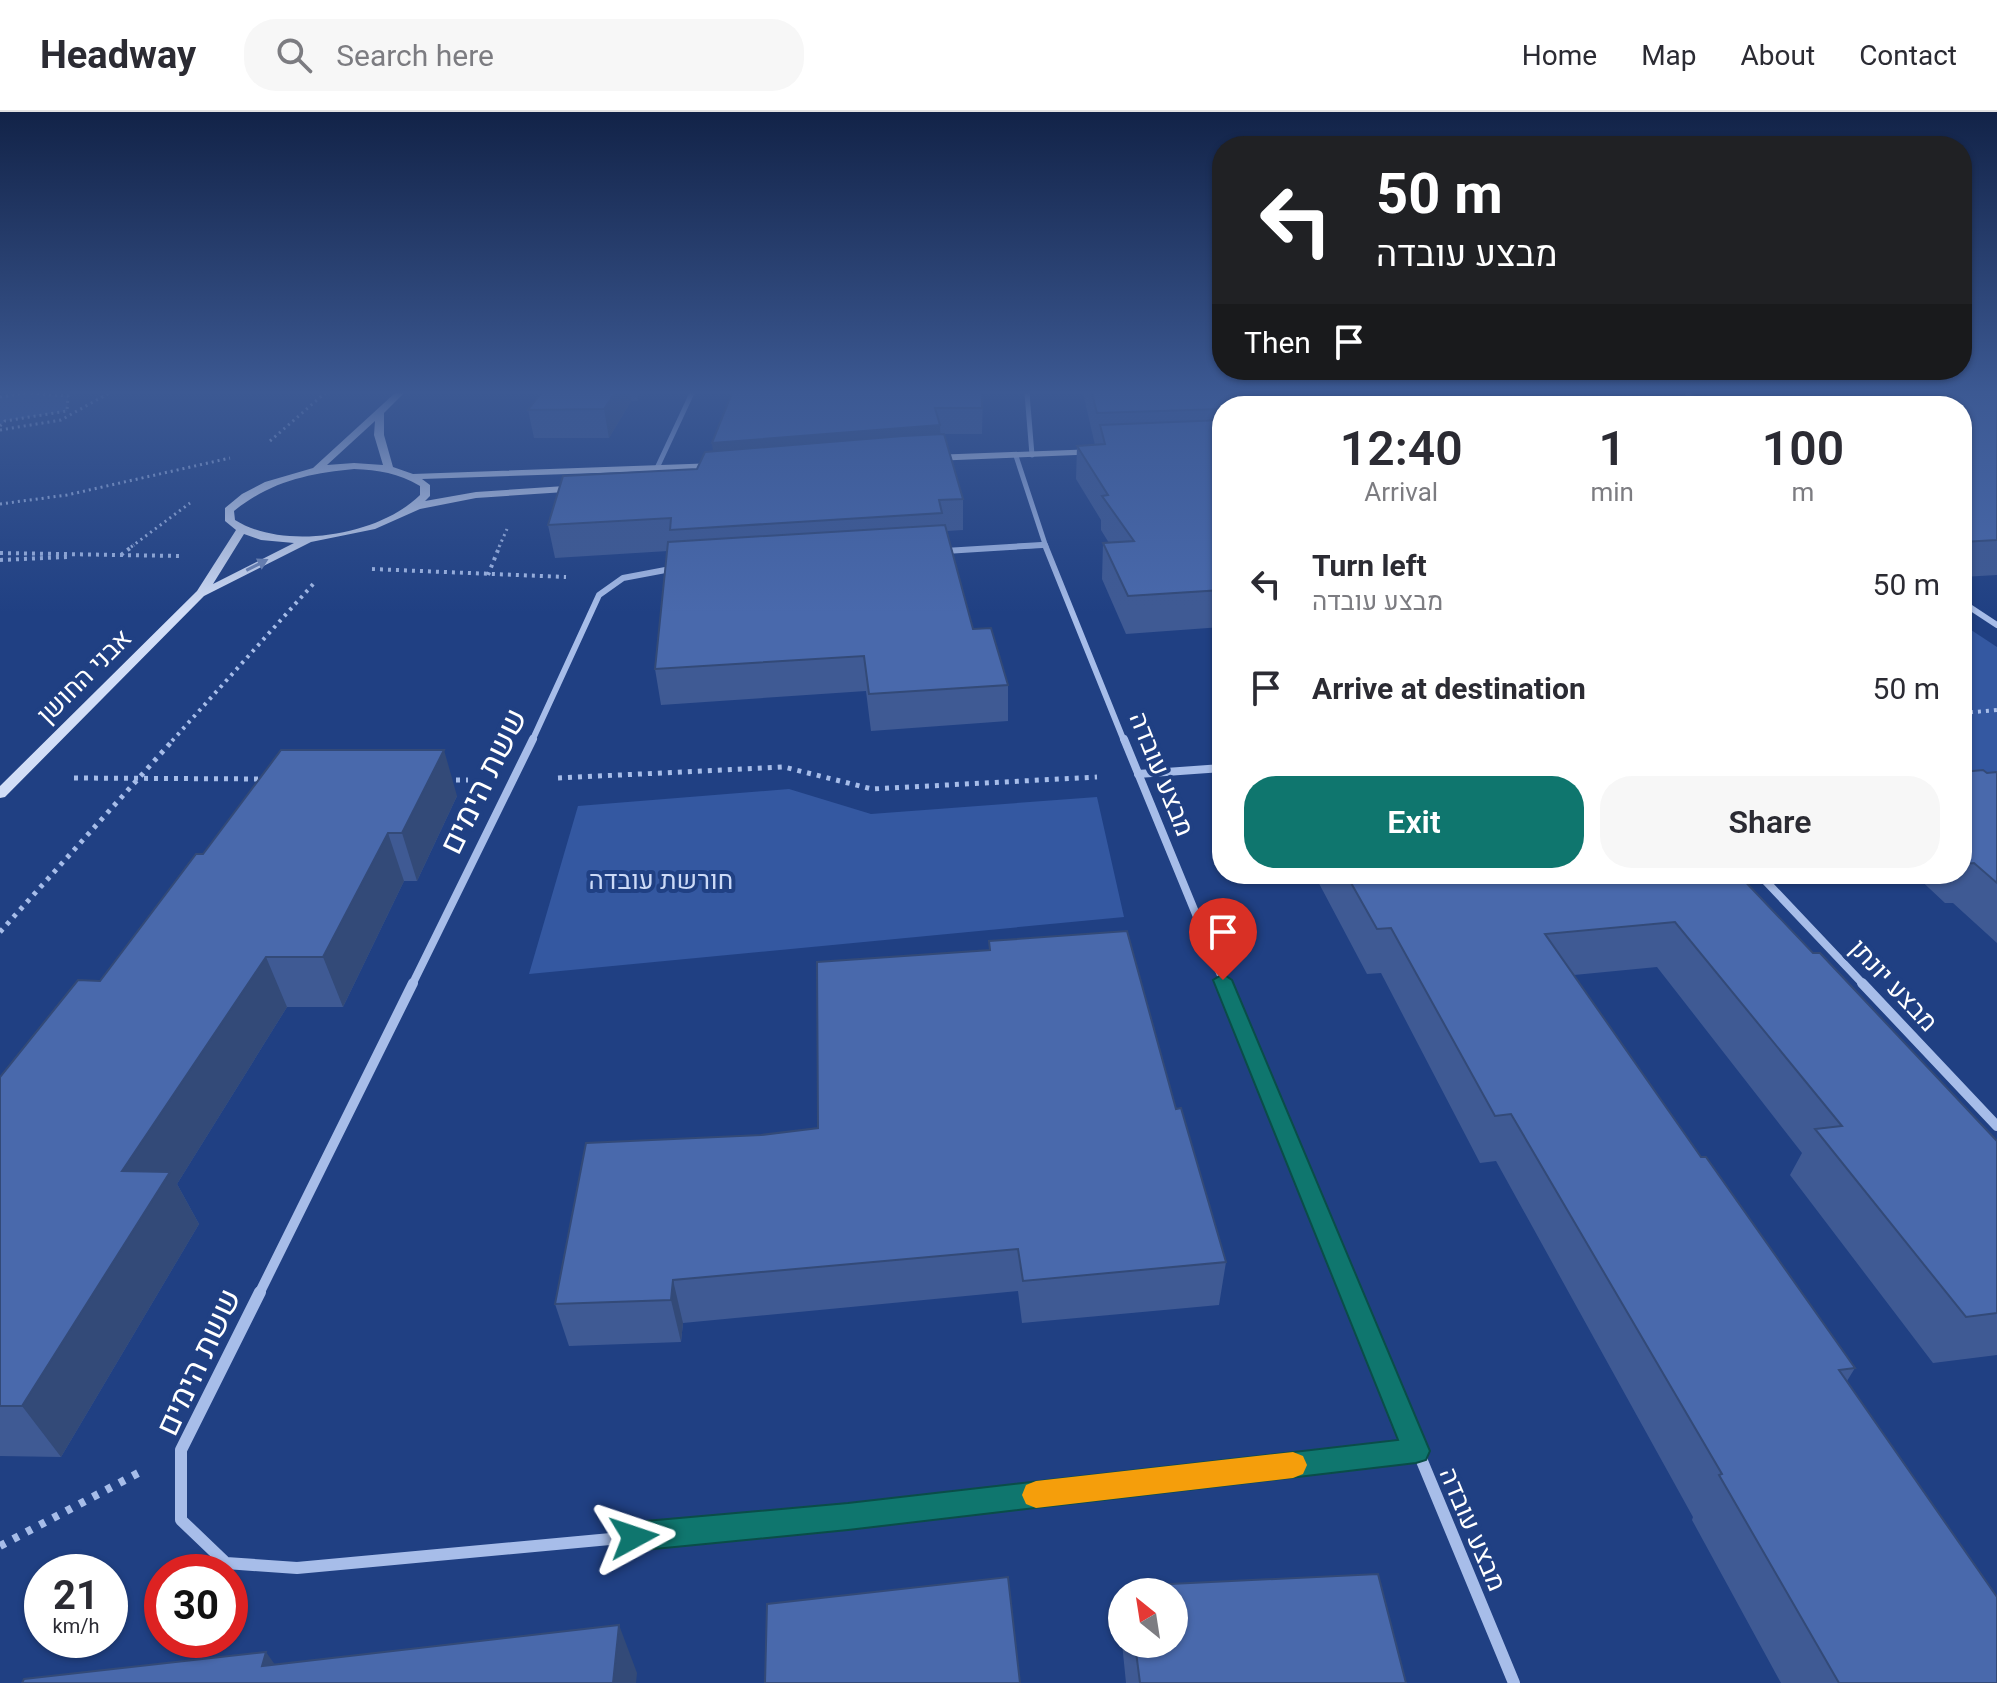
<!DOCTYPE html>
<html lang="en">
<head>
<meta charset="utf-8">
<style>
	:root { --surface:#fff; --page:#f7f7f7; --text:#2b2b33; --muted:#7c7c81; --line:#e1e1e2; --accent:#0f766e }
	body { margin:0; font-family:Roboto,Heebo,sans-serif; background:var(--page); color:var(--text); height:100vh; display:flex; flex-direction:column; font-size:30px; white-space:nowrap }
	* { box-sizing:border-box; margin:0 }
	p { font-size:26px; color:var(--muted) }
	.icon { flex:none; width:44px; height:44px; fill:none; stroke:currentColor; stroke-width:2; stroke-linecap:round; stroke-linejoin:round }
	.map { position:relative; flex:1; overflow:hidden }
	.drawer { position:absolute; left:1212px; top:284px; width:760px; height:488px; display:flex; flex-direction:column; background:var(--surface); border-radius:32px; box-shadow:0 2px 6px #0004 }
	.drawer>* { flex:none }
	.banner { position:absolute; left:1212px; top:24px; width:760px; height:244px; border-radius:32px; box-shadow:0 2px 6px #0004; background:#202124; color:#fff; overflow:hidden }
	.needle { width:52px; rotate:330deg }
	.tools { position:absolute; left:1108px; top:1466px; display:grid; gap:16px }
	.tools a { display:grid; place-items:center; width:80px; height:80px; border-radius:50%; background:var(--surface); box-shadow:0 2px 6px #0004; font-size:40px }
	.speed { position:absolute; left:24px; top:1442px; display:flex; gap:16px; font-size:40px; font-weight:700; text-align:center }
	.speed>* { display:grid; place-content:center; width:104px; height:104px; border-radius:50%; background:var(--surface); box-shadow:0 2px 6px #0004; line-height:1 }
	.speed small { font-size:20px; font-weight:400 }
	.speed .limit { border:12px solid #d22; background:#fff; color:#111 }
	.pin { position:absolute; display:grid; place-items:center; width:68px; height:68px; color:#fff; margin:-82px -34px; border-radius:50% 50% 50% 0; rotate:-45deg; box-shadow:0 0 8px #0007 }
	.pin .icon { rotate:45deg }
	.me { position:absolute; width:88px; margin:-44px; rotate:85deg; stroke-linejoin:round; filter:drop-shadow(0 0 6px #0008) }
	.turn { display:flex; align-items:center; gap:28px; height:168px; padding:0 32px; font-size:36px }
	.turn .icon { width:104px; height:104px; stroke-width:2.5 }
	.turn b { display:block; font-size:56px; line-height:68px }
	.then { display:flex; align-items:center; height:76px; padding:0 32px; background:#0003; gap:16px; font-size:30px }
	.eta { display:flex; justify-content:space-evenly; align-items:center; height:136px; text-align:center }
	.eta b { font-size:48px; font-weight:600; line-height:56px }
	.primary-button { display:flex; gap:16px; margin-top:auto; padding:16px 32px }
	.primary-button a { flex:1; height:92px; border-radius:32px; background:var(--accent); color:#fff; font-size:32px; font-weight:600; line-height:92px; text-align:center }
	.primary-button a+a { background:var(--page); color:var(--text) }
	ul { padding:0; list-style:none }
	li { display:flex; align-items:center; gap:24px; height:104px; padding:0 32px }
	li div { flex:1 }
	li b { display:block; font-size:30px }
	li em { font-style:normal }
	header { display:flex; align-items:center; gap:48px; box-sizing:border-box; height:112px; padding:0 40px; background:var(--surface); border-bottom:2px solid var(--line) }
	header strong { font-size:38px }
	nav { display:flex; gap:44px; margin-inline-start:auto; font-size:28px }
	.search { width:560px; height:72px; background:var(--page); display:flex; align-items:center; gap:20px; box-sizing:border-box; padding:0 28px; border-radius:32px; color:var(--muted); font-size:30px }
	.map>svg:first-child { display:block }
	.green { fill:#3458a1 }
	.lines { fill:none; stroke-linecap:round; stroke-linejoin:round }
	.path-far3 { stroke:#a7bde9; stroke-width:3; stroke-dasharray:2 4; stroke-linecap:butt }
	.path-far2 { stroke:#a7bde9; stroke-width:4; stroke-dasharray:3 5; stroke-linecap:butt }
	.path-far1 { stroke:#a7bde9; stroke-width:5; stroke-dasharray:4 6; stroke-linecap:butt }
	.path { stroke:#a7bde9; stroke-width:8; stroke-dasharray:6 9; stroke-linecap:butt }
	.street-far4 { stroke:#a7bde9; stroke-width:5 }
	.street-far3 { stroke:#a7bde9; stroke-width:6 }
	.street-far2 { stroke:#a7bde9; stroke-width:8 }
	.street-far1 { stroke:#a7bde9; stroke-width:10 }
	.street { stroke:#a7bde9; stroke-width:12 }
	.secondary { fill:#d2def7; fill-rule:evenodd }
	.wall { fill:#3f5a94 }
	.shaded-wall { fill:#334a78 }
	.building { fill:#4969ac; stroke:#334a78; stroke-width:2 }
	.oneway { fill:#7087b7 }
	.route { fill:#0f766e; stroke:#0a4d48; stroke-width:2 }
	.slow { fill:#f59e0b }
	.labels { text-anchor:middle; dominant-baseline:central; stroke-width:8; stroke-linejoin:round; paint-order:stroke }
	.street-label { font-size:26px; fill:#fff; stroke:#204083 }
	.park-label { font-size:26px; fill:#ccdaf7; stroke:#204083 }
	.near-street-label { font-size:32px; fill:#fff; stroke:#204083 }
</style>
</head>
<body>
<header>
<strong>Headway</strong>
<div class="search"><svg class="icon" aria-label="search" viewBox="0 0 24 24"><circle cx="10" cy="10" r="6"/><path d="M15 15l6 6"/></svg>Search here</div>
<nav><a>Home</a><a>Map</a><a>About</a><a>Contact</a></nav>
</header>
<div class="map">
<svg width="1997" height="1571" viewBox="0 0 1997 1571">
	<rect width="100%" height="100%" fill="#204083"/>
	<g class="green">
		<polygon points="25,281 68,284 67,299 5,309 0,314 0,285"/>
		<polygon points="1962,512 1997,535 1997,670 1962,673"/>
		<polygon points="789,677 871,702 1097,685 1124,805 529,862 578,694"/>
	</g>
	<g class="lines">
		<g class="path-far3">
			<polyline points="0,285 25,281"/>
			<polyline points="0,314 5,309 67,299 68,284 28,281"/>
			<polyline points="0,318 61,308 109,281"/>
			<polyline points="270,329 325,281"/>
			<polyline points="0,392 67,383 230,346"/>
			<polyline points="131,435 190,391"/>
			<polyline points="499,435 507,417"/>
		</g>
		<g class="path-far2">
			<polyline points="0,441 179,444"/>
			<polyline points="121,443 134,433"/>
			<polyline points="0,448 67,445"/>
			<polyline points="372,457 566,465"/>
			<polyline points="488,463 500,433"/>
			<polyline points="1962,601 1997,598"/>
			<polyline points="172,629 315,470"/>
		</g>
		<g class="path-far1">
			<polyline points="74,666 264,667"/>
			<polyline points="558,666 784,655 872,677 1097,665"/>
			<polyline points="446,668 468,668"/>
			<polyline points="0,820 174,627"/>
		</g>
		<polyline class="path" points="0,1434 142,1359"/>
		<g class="street-far4">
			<polyline points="1027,281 1032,343"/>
			<polyline points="1687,281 1702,294"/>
			<polyline points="1016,344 1046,435"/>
			<polyline points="657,356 692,281"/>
			<polyline points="1009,435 1045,433"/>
		</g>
		<g class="street-far3">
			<polyline points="1045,433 1124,629"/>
			<polyline points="945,439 1042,433"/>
			<polyline points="1962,490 1997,513"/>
			<polyline points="532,629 599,483 623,466 676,456"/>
		</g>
		<g class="street-far2">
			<polyline points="1124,627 1225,873"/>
			<polyline points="1138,662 1222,656"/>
			<polyline points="1759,762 1864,873"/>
			<polyline points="412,873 533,627"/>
		</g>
		<g class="street-far1">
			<polyline points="1224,871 1353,1182"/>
			<polyline points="1862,871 1997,1014"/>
			<polyline points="259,1182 413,871"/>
		</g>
		<g class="street">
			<polyline points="260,1180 181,1338 181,1408 226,1451 297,1456 848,1405 1416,1339"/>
			<polyline points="1352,1180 1514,1571"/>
		</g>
		<g class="secondary">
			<path d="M395,281H404L384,301V323L393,355L413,362L717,351L722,354L717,357L422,367L430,373V384L425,389L476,380L580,373L585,376L580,379L476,386L420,397L375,417L311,430L204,484L5,685L0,686V674L197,479L236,418L225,409V396L242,382L265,370L313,356ZM375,309L374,323L383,353L354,351L327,353ZM354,357C379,358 398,361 420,374V383C379,424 284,439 235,408L234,399C269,370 310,361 354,357ZM244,422L261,428L294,431L213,472Z"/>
			<polygon points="1097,337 1100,338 1100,342 932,349 927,346 932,343"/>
		</g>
	</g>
	<g class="wall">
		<polygon points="541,281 643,281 638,289 631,289 609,326 534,326 528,298"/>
		<polygon points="983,281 982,322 940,322 963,387 963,418 947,419 973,517 1008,573 1008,609 871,619 866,579 661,593 655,557 668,439 555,446 548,413 697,357 713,340"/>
		<polygon points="1083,281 1500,281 1499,284 1222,294 1222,515 1126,522 1102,467 1103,431 1109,431 1101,418 1101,408 1076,367 1077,334 1095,333"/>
		<polygon points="1705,281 1997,281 1997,463 1962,465 1962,294 1725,294"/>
		<polygon points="1962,660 1987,661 1997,660 1997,831 1953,791 1945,791 1914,762 1962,762"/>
		<polygon points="457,684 417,769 404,769 343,895 287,895 177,1072 199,1112 61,1345 0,1344 0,965 100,869 203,742"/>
		<polygon points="1314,762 1738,762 1813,841 1997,1029 1997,1243 1933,1251 1790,1063 1802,1041 1657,855 1574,863 1701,1045 1855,1256 1847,1269 1997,1571 1781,1571 1692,1408 1693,1405 1496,1049 1480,1051 1381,861 1367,862"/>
		<polygon points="989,829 1176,997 1226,1150 1219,1193 1022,1211 1018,1179 683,1211 681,1230 569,1234 555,1192 761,1023 818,1016 989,838"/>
		<polygon points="1378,1462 1406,1571 1126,1571 1122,1531 1122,1530 1122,1532 1174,1532 1174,1480 1128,1480 1129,1474"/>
	</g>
	<g class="shaded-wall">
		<polygon points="615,281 630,281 631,289 609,326 604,297"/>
		<polygon points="637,281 643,281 638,289"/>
		<polygon points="940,313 941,339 715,358 712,331"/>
		<polygon points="444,638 457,684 417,769 402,721"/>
		<polygon points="388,721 404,769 343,895 323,845"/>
		<polygon points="266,845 287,895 177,1072 199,1112 61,1345 22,1294 122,1059"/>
		<polygon points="673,1168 683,1211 681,1230 671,1188"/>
		<polygon points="619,1513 637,1561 636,1571 613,1571"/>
		<polygon points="266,1540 288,1571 262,1554"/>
	</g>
	<g class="building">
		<polygon points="541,281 615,281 604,297 528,298"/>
		<polygon points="732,281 982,281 982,296 935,296 940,313 712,331"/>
		<polygon points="1092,281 1488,281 1504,294 1222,294 1222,297 1097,301"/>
		<polygon points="1765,281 1997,281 1997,428 1962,430 1962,294 1787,294"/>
		<polygon points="1222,308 1222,478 1128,484 1103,431 1134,429 1102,384 1108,383 1077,334 1105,332 1100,313"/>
		<polygon points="944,322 963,387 939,388 942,401 670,418 671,406 548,413 563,364 697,357 705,340 903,324"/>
		<polygon points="945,413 973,517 991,516 1008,573 869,582 864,544 655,557 668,430"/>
		<polygon points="281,638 444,638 402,721 388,721 323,845 266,845 122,1059 170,1060 22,1294 0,1294 0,965 78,868 100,869 196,742 203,742"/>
		<polygon points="1983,658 1987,661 1997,660 1997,771 1974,751 1966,752 1962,748 1962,660"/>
		<polygon points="1346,762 1738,762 1813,841 1820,841 1997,1029 1997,1201 1966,1205 1815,1017 1842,1014 1675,810 1545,822 1701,1045 1706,1045 1855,1256 1839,1258 1997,1485 1997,1571 1839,1571 1719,1363 1722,1362 1511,1002 1495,1004 1391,816 1377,817"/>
		<polygon points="1127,819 1176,997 1181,996 1226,1150 1023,1169 1018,1137 673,1168 671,1188 555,1192 586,1031 761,1023 818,1016 817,850 990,838 989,829"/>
		<polygon points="1378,1462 1406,1571 1140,1571 1135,1532 1174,1532 1174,1480 1129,1480 1129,1474"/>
		<polygon points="1008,1465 1020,1571 765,1571 767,1492"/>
		<polygon points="619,1513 613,1571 22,1571 24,1567 266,1540 262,1554"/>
	</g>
	<defs><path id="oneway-solid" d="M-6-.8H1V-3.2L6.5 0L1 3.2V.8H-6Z" transform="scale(2)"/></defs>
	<use class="oneway" href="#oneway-solid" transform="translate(257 453) rotate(-27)"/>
	<linearGradient id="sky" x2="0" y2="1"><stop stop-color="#122348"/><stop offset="0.56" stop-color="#3c5993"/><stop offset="1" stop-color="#3c5993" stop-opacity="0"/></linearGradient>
	<rect width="1997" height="501" fill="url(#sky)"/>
	<polygon class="route" points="1223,862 1232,868 1430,1339 1426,1348 1416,1351 848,1418 634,1439 624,1435 619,1425 624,1415 634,1410 848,1391 1398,1328 1213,868"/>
	<polygon class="slow" points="1293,1340 1303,1344 1307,1353 1303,1362 1293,1366 1036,1396 1026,1392 1022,1383 1026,1373 1036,1369"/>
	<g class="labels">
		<g class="street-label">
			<text transform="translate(84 564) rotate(-45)">אבני החושן</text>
			<text transform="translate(1162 662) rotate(68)">מבצע עובדה</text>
			<text transform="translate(1894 873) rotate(47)">מבצע יונתן</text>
			<text transform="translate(1473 1417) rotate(67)">מבצע עובדה</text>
		</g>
		<g class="park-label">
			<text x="661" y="768">חורשת עובדה</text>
		</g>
		<g class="near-street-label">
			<text transform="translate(483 669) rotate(-64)">ששת הימים</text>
			<text transform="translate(198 1250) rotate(-65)">ששת הימים</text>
		</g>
	</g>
</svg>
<div class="tools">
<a><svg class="needle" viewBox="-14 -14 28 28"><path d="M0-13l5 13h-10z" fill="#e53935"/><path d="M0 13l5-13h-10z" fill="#7c7c81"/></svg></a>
</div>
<div class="speed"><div>21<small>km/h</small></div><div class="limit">30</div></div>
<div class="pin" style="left:1223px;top:868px;background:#d93025"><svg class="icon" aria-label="arrive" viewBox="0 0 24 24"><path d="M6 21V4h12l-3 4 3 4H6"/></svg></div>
<svg class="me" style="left:634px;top:1425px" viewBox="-20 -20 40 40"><path d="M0-17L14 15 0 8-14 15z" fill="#0f766e" stroke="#fff" stroke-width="4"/></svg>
<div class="banner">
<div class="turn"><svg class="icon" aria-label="left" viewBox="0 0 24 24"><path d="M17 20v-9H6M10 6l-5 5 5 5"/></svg><div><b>50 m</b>מבצע עובדה</div></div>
<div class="then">Then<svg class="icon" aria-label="arrive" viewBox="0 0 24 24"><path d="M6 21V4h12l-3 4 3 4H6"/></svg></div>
</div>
<section class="drawer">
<div class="eta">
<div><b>12:40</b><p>Arrival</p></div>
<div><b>1</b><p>min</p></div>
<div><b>100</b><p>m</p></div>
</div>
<ul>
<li><svg class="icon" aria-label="left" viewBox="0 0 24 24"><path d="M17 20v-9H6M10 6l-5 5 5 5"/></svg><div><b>Turn left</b><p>מבצע עובדה</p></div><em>50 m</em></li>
<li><svg class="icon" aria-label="arrive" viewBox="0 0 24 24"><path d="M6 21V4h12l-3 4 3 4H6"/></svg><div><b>Arrive at destination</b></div><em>50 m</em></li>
</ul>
<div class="primary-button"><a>Exit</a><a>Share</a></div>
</section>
</div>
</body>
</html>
